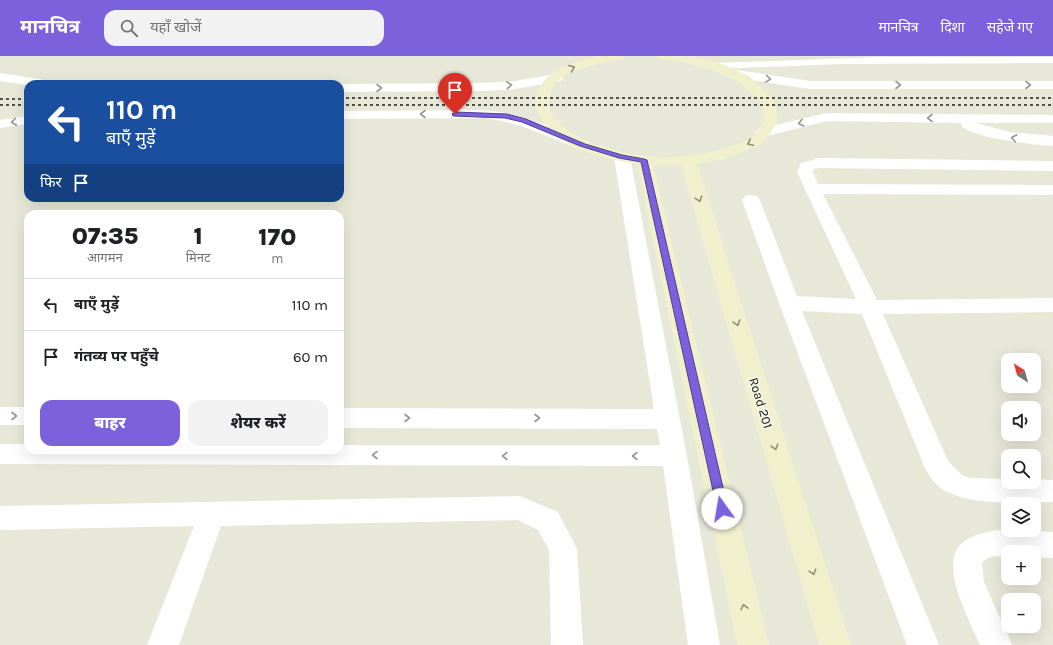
<!DOCTYPE html>
<html lang="hi">
<head>
<meta charset="utf-8">
<style>
	:root { --surface:#fff; --page:#f2f2f2; --text:#202124; --muted:#757577; --line:#e0e0e0; --accent:#7b61dc }
	body { margin:0; font-family:Karla,"Noto Sans Devanagari",sans-serif; background:var(--page); color:var(--text); height:100vh; display:flex; flex-direction:column; font-size:15px; white-space:nowrap }
	* { box-sizing:border-box; margin:0 }
	p { font-size:13px; color:var(--muted) }
	.icon { flex:none; width:22px; height:22px; fill:none; stroke:currentColor; stroke-width:2; stroke-linecap:round; stroke-linejoin:round }
	.map { position:relative; flex:1; overflow:hidden }
	.drawer { position:absolute; left:24px; top:154px; width:320px; height:244px; display:flex; flex-direction:column; background:var(--surface); border-radius:12px; box-shadow:0 4px 16px #0002 }
	.drawer>* { flex:none }
	.banner { position:absolute; left:24px; top:24px; width:320px; height:122px; border-radius:12px; box-shadow:0 4px 16px #0002; background:#1a4fa0; color:#fff; overflow:hidden }
	.needle { width:26px; rotate:323deg }
	.tools { position:absolute; left:1001px; top:297px; display:grid; gap:8px }
	.tools a { display:grid; place-items:center; width:40px; height:40px; border-radius:8px; background:var(--surface); box-shadow:0 4px 16px #0002; font-size:20px }
	.pin { position:absolute; display:grid; place-items:center; width:34px; height:34px; color:#fff; margin:-41px -17px; border-radius:50% 50% 50% 0; rotate:-45deg; box-shadow:0 0 4px #0007 }
	.pin .icon { rotate:45deg }
	.me { position:absolute; width:44px; margin:-22px; rotate:347deg; stroke-linejoin:round; filter:drop-shadow(0 0 3px #0008) }
	.turn { display:flex; align-items:center; gap:14px; height:84px; padding:0 16px; font-size:18px }
	.turn .icon { width:52px; height:52px; stroke-width:2.5 }
	.turn b { display:block; font-size:28px; line-height:34px }
	.then { display:flex; align-items:center; height:38px; padding:0 16px; background:#0003; gap:8px; font-size:15px }
	.eta { display:flex; justify-content:space-evenly; align-items:center; height:68px; text-align:center }
	.eta b { font-size:24px; font-weight:800; line-height:28px }
	.button { display:flex; gap:8px; margin-top:auto; padding:8px 16px }
	.button a { flex:1; height:46px; border-radius:12px; background:var(--accent); color:#fff; font-size:16px; font-weight:800; line-height:46px; text-align:center }
	.button a+a { background:var(--page); color:var(--text) }
	ul { padding:0; list-style:none }
	li { display:flex; align-items:center; gap:12px; height:52px; padding:0 16px; border-top:1px solid var(--line) }
	li div { flex:1 }
	li b { display:block; font-size:15px }
	li em { font-style:normal }
	header { display:flex; align-items:center; gap:24px; box-sizing:border-box; height:56px; padding:0 20px; background:var(--accent); color:#fff }
	header strong { font-size:19px }
	nav { display:flex; gap:22px; margin-inline-start:auto; font-size:14px }
	.search { width:280px; height:36px; background:var(--page); display:flex; align-items:center; gap:10px; box-sizing:border-box; padding:0 14px; border-radius:12px; color:var(--muted); font-size:15px }
	.map>svg:first-child { display:block }
	.lines { fill:none; stroke-linecap:round; stroke-linejoin:round }
	.service { fill:#fff; fill-rule:evenodd }
	.minor { fill:#fff; fill-rule:evenodd }
	.tertiary { fill:#fff; fill-rule:evenodd }
	.secondary { fill:#f0f0cd; fill-rule:evenodd }
	.rail { stroke:#4f5047; stroke-width:2; stroke-dasharray:3 3; stroke-linecap:butt }
	.oneway { stroke:#8f8f79 }
	.oneway2 { stroke:#979895 }
	.route { fill:#7b61dc; stroke:#503f8f }
	.labels { text-anchor:middle; dominant-baseline:central; stroke-width:4; stroke-linejoin:round; paint-order:stroke }
	.street-label { font-size:13px; fill:#181913; stroke:#f4f5e6 }
</style>
</head>
<body>
<header>
<strong>मानचित्र</strong>
<div class="search"><svg class="icon" aria-label="search" viewBox="0 0 24 24"><circle cx="10" cy="10" r="6"/><path d="M15 15l6 6"/></svg>यहाँ खोजें</div>
<nav><a>मानचित्र</a><a>दिशा</a><a>सहेजे गए</a></nav>
</header>
<div class="map">
<svg width="1053" height="589" viewBox="0 0 1053 589">
	<rect width="100%" height="100%" fill="#e7e8d8"/>
	<g class="lines">
		<polygon class="service" points="884,1 1053,1 1053,7 841,8 715,13 710,10 715,7"/>
		<g class="minor">
			<polygon points="730,13 810,25 1053,25 1053,33 810,33 725,20 723,17 725,14"/>
			<path d="M827,57L1053,59V67H976L1010,76L1053,80V90C1036,89 969,82 961,69L962,67L827,65L763,81L758,79L755,76L758,73Z"/>
			<polygon points="622,96 628,98 630,101 687,400 720,589 688,589 663,410 0,408 0,388 28,388 28,394 340,394 340,389 660,389 657,373 340,372 340,352 654,353 614,101 616,98"/>
			<path d="M819,102L1053,105V115L819,112L814,113L813,116L818,128L1053,129V139L823,138L877,244L1053,242V256L883,258L948,405L962,419L970,422L1008,423V426H1034V423L1053,424V446C1020,446 974,450 945,435C937,431 929,420 925,412L862,258L802,255L939,589H907L779,247L742,144L745,140L751,139L757,140L760,144L797,240L856,243L797,116L801,107Z"/>
			<rect x="0" y="351" width="28" height="18"/>
			<polygon points="520,440 558,456 577,493 583,589 551,589 549,494 538,474 518,464 221,470 179,589 147,589 194,470 0,474 0,450"/>
			<path d="M996,474L1053,476V502L1034,501V496H1008V500C998,500 988,499 982,507L984,526L1012,589H980C970,564 934,504 966,484C975,478 987,477 996,474Z"/>
		</g>
		<g class="tertiary">
			<polygon points="0,17 45,24 50,25 52,28 28,28 28,29 0,25"/>
			<polygon points="556,18 561,19 563,22 561,25 515,33 485,35 340,36 340,28 485,27 515,25"/>
			<path d="M484,54C521,57 550,71 584,85L587,88L584,91L579,93L574,91C542,78 518,66 484,62L340,63V55Z"/>
			<polygon points="28,60 28,68 0,72 0,64"/>
		</g>
		<path class="secondary" d="M597,0H623L622,3C602,8 565,12 553,31C550,36 550,43 548,49C551,55 554,63 559,67C566,75 578,81 588,85C632,104 685,106 731,90C737,88 745,86 751,82C756,77 760,70 764,65L760,45L739,26L710,13L682,6L658,3L657,0H690L720,7L749,20L774,44L778,65L766,84L758,90L725,103L697,108L851,589H819L681,109H653L769,589H737L637,108C610,104 566,94 548,73C542,66 538,57 534,49C536,43 537,36 540,31C550,11 577,5 597,0Z"/>
		<g class="rail">
			<polyline points="340,42 1053,42"/>
			<polyline points="0,43 28,43"/>
			<polyline points="0,49 28,49"/>
			<polyline points="340,49 1053,49"/>
		</g>
	</g>
	<defs><path id="oneway-chevron" d="M-2-3.5L2.5 0L-2 3.5" fill="none" stroke-width="1.6" stroke-linecap="round" stroke-linejoin="round"/></defs>
	<g class="oneway">
		<use href="#oneway-chevron" transform="translate(572 12) rotate(-21)"/>
		<use href="#oneway-chevron" transform="translate(750 87) rotate(155)"/>
		<use href="#oneway-chevron" transform="translate(699 143) rotate(73)"/>
		<use href="#oneway-chevron" transform="translate(737 267) rotate(73)"/>
		<use href="#oneway-chevron" transform="translate(775 391) rotate(73)"/>
		<use href="#oneway-chevron" transform="translate(813 516) rotate(73)"/>
		<use href="#oneway-chevron" transform="translate(744 551) rotate(-103)"/>
	</g>
	<g class="oneway2">
		<use href="#oneway-chevron" transform="translate(768 23) rotate(9)"/>
		<use href="#oneway-chevron" transform="translate(509 29) rotate(-6)"/>
		<use href="#oneway-chevron" transform="translate(898 29)"/>
		<use href="#oneway-chevron" transform="translate(1028 29)"/>
		<use href="#oneway-chevron" transform="translate(379 32)"/>
		<use href="#oneway-chevron" transform="translate(423 58) rotate(180)"/>
		<use href="#oneway-chevron" transform="translate(930 62) rotate(-180)"/>
		<use href="#oneway-chevron" transform="translate(14 66) rotate(172)"/>
		<use href="#oneway-chevron" transform="translate(801 67) rotate(167)"/>
		<use href="#oneway-chevron" transform="translate(1014 82) rotate(-169)"/>
		<use href="#oneway-chevron" transform="translate(14 360)"/>
		<use href="#oneway-chevron" transform="translate(407 362)"/>
		<use href="#oneway-chevron" transform="translate(537 362)"/>
		<use href="#oneway-chevron" transform="translate(375 399) rotate(-180)"/>
		<use href="#oneway-chevron" transform="translate(505 400) rotate(-180)"/>
		<use href="#oneway-chevron" transform="translate(635 400) rotate(-180)"/>
	</g>
	<polygon class="route" points="455,56 507,58 526,63 585,88 622,99 644,103 647,104 728,453 726,456 722,458 718,456 717,453 641,106 619,102 580,90 522,66 505,62 453,60 452,58"/>
	<g class="labels">
		<g class="street-label">
			<text transform="translate(761 347) rotate(73)">Road 201</text>
		</g>
	</g>
</svg>
<div class="tools">
<a><svg class="needle" viewBox="-14 -14 28 28"><path d="M0-13l5 13h-10z" fill="#e53935"/><path d="M0 13l5-13h-10z" fill="#757577"/></svg></a>
<a><svg class="icon" aria-label="sound" viewBox="0 0 24 24"><path d="M4 9h4l5-4v14l-5-4H4zM17 9q2 3 0 6"/></svg></a>
<a><svg class="icon" aria-label="search" viewBox="0 0 24 24"><circle cx="10" cy="10" r="6"/><path d="M15 15l6 6"/></svg></a>
<a><svg class="icon" aria-label="layers" viewBox="0 0 24 24"><path d="M12 4l9 5-9 5-9-5zM3 14l9 5 9-5"/></svg></a>
<a>+</a>
<a>−</a>
</div>
<div class="pin" style="left:455px;top:58px;background:#d93025"><svg class="icon" aria-label="arrive" viewBox="0 0 24 24"><path d="M6 21V4h12l-3 4 3 4H6"/></svg></div>
<svg class="me" style="left:722px;top:453px" viewBox="-20 -20 40 40"><circle r="19" fill="#fff"/><path d="M0-13L10 11 0 6-10 11z" fill="#7b61dc"/></svg>
<div class="banner">
<div class="turn"><svg class="icon" aria-label="left" viewBox="0 0 24 24"><path d="M17 20v-9H6M10 6l-5 5 5 5"/></svg><div><b>110 m</b>बाएँ मुड़ें</div></div>
<div class="then">फिर<svg class="icon" aria-label="arrive" viewBox="0 0 24 24"><path d="M6 21V4h12l-3 4 3 4H6"/></svg></div>
</div>
<section class="drawer">
<div class="eta">
<div><b>07:35</b><p>आगमन</p></div>
<div><b>1</b><p>मिनट</p></div>
<div><b>170</b><p>m</p></div>
</div>
<ul>
<li><svg class="icon" aria-label="left" viewBox="0 0 24 24"><path d="M17 20v-9H6M10 6l-5 5 5 5"/></svg><div><b>बाएँ मुड़ें</b></div><em>110 m</em></li>
<li><svg class="icon" aria-label="arrive" viewBox="0 0 24 24"><path d="M6 21V4h12l-3 4 3 4H6"/></svg><div><b>गंतव्य पर पहुँचे</b></div><em>60 m</em></li>
</ul>
<div class="button"><a>बाहर</a><a>शेयर करें</a></div>
</section>
</div>
</body>
</html>
